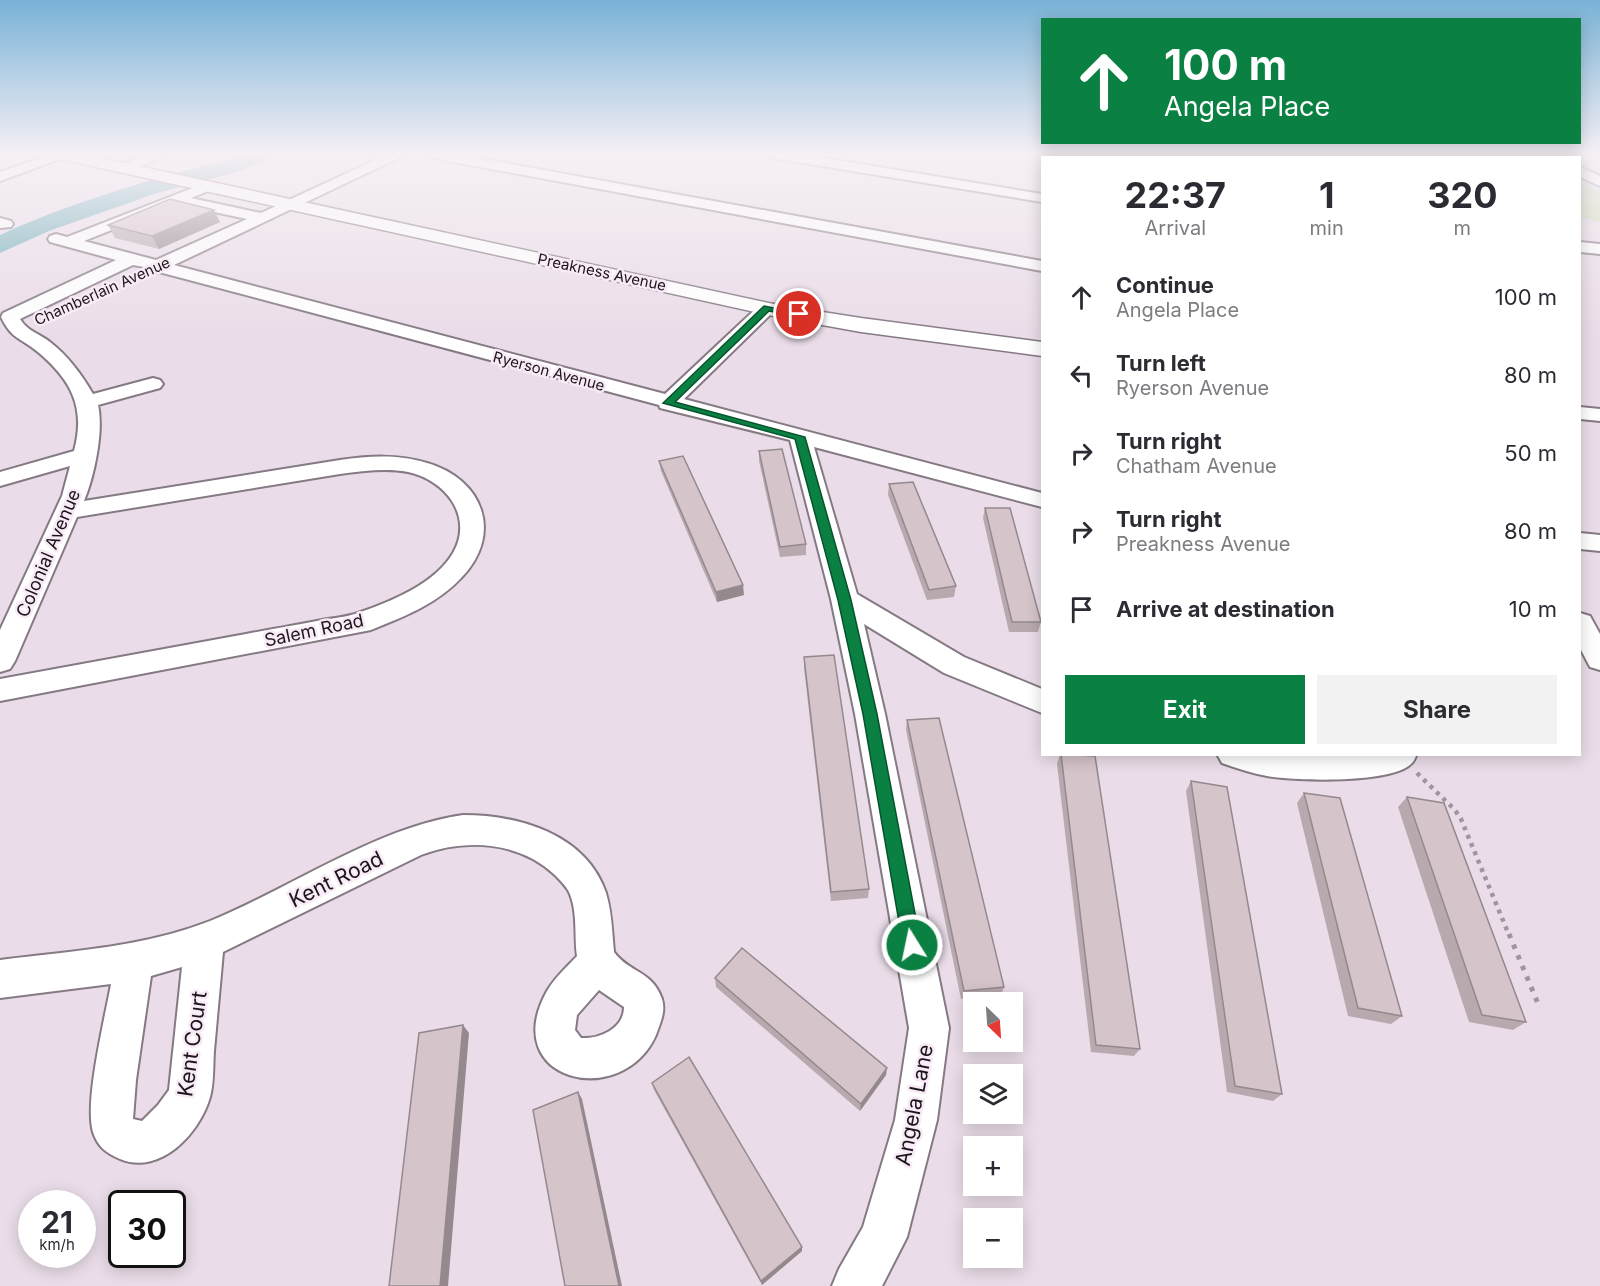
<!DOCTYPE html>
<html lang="en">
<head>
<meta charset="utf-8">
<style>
	:root { --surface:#fff; --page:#f2f2f3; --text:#2b2b33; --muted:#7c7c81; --accent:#0b8043 }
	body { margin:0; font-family:Inter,sans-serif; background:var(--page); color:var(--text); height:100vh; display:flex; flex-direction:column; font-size:22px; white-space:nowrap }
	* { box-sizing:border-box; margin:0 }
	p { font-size:20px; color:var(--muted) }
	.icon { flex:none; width:33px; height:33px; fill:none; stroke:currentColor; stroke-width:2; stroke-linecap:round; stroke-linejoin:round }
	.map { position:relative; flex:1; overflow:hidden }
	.sheet { position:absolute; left:1041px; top:156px; width:540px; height:600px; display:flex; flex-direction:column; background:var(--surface); border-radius:0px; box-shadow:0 3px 15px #0003 }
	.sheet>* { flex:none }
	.top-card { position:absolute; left:1041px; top:18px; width:540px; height:126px; border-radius:0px; box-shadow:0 3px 15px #0003; background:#0b8043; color:#fff; overflow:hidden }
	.needle { width:39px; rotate:155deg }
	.fabs { position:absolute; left:963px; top:992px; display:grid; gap:12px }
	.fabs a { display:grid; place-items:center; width:60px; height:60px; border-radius:0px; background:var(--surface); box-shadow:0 3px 15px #0003; font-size:30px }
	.speed { position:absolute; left:18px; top:1190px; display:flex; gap:12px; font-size:30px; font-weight:700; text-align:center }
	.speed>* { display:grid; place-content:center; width:78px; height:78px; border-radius:50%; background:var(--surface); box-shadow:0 3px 15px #0003; line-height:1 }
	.speed small { font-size:15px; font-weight:400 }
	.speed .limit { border:3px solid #111; border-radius:9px; background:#fff; color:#111 }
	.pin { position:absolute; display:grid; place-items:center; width:51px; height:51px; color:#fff; margin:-26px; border:3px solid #fff; border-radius:50%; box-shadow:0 2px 6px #0007 }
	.me { position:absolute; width:66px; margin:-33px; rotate:350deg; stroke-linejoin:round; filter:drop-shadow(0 0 4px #0008) }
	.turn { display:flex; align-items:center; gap:21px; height:126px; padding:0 24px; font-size:27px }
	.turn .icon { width:78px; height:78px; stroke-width:2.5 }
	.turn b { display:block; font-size:42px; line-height:51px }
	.eta { display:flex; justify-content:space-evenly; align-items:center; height:102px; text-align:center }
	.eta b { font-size:36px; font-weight:700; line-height:42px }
	.primary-button { display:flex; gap:12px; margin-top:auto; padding:12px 24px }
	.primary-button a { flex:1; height:69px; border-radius:0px; background:var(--accent); color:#fff; font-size:24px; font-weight:700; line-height:69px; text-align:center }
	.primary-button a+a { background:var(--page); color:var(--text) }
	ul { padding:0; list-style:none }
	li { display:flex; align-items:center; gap:18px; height:78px; padding:0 24px }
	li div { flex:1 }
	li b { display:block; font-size:22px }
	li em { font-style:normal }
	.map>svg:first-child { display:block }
	.green { fill:#cddab1 }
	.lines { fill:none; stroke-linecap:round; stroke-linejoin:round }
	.river { fill:#73afba; fill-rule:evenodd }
	.minor-casing { stroke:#857983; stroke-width:4 }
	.major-casing { stroke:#857983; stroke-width:3 }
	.path-far1 { stroke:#9f959e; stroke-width:4.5; stroke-dasharray:4 5; stroke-linecap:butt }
	.path { stroke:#9f959e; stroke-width:5; stroke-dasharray:4.5 7; stroke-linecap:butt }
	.minor { fill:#fff; fill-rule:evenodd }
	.major { fill:#fff; fill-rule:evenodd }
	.wall { fill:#b7a9ae }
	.shaded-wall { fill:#95898d }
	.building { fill:#d5c4ca; stroke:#95898d; stroke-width:1.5 }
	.route { fill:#0b8043; stroke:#07532c; stroke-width:1.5 }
	.labels { text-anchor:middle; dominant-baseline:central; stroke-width:5; stroke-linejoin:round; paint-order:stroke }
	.far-street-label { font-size:15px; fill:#1b161a; stroke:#f8eaf6 }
	.street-label { font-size:18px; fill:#1b161a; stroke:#f8eaf6 }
	.near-street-label { font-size:21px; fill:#1b161a; stroke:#f8eaf6 }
</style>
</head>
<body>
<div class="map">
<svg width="1600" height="1286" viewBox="0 0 1600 1286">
	<rect width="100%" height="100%" fill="#eadde9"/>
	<polygon class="green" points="1580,178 1600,193 1600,222 1580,217"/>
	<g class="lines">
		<path class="river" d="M242,154H274L271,159L233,173L157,193L49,231L0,253V235C45,214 92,198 139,184C173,173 208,167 242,154Z"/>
		<g class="minor-casing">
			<g id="minor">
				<polygon points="52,154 73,154 0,181 0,172"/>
				<polygon points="149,154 169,154 130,171 120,171 118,168 120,165"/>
				<path d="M388,154H407L174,265L665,394L761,304H773L776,308L773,312L684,399L1042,493V507L814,447L857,594L964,657L1042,689V713L944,673L864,624L885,714L949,1028L937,1120L907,1237L882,1286H832L839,1269L863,1227L895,1120L909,1028L855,714L831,599L790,440L660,408L659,405L159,272L151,274L145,273L144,267L133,265L20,319C27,331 40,334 50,342C68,356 82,375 93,394L153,378L160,380L163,384L160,388L98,405C104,431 94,477 84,501L340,460C369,456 398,454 427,463C483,479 504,534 461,578C437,604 403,617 371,630L0,701V679C82,664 164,649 246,634C272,629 297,625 322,620C334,618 347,617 358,613C390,602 435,584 453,553C474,517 446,480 408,472C386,468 363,471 340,474L77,517L15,661L10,669L0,672V630L62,496L70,466L0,486V472L74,451C86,407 71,380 38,352C19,336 13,341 1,317L3,313L116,260L50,242L48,239L50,236L56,234L67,237L208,182L213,183L215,186L213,189L191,198L261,213ZM177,204L247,219L156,260L84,241Z"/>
				<polygon points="425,154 456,154 1042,261 1042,271 432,158"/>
				<polygon points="766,154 800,154 1042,194 1042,202 773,158"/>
				<polygon points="1109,154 1140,154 1145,158 1114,158"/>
				<polygon points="1321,154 1352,154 1357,158 1326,158"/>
				<rect x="1377" y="154" width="14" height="4"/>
				<polygon points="1580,167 1600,176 1600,186 1580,177"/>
				<polygon points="0,218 11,221 13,224 11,227 0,228"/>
				<polygon points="1580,242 1600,244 1600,254 1580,252"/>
				<polygon points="1580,407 1600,409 1600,421 1580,419"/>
				<polygon points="1580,533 1600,535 1600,551 1580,549"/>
				<polygon points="1580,613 1590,616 1600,634 1600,670 1590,667 1580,648"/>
				<path d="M1217,754H1417C1415,757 1415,760 1412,763C1394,784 1294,781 1267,776C1251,773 1236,768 1222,763Z"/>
				<path d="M463,815C519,815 586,834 606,893C612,913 612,932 614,952C629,973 652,970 662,999C666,1012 660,1023 656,1035C622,1111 497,1081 547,991C555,977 567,967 577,956C574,935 578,912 569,892C566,886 560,880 555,875C519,841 465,838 421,855L223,952C220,985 217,1018 214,1051C213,1066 214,1083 210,1097C200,1133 160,1176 120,1159C106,1153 98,1147 93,1132C84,1102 105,1018 111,984L0,998V960C71,951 144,947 210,921C291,888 377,827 463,815ZM182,967L169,1090L158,1105L142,1121L133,1119L136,1080L151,976ZM599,990L624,1007C624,1029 599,1039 581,1038L575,1030L577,1015Z"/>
			</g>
		</g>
		<g class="major-casing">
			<g id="major">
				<polygon points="52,154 83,154 778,305 861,318 1042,342 1042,356 861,332 778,317 60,159"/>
				<polygon points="1410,154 1426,154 1424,158 1408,158"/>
			</g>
		</g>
		<polyline class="path-far1" points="1417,773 1455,810 1461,819 1509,935"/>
		<polyline class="path" points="1509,934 1539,1006"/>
		<use href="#minor" class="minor"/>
		<use href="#major" class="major"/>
	</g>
	<g class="wall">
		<polygon points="220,222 159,249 115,238 108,225"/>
		<polygon points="759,451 806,544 806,555 780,557 759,461"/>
		<polygon points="659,461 744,595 717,602 661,471"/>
		<polygon points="889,484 956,586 954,597 927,600 888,495"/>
		<polygon points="985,508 1041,622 1038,632 1009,632 983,518"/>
		<polygon points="804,657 869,889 868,898 831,901 804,668"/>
		<polygon points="907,720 1004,987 1001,995 961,999 906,730"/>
		<polygon points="1060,754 1140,1049 1134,1056 1091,1052 1057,764"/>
		<polygon points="1191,781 1282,1094 1273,1101 1227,1092 1186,791"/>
		<polygon points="1304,793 1402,1016 1391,1024 1348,1016 1297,803"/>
		<polygon points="1407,797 1526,1022 1513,1030 1469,1022 1398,807"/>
		<polygon points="715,978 886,1075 860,1111 716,987"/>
		<polygon points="652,1083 802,1251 762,1285 654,1090"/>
	</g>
	<g class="shaded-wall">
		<polygon points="214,210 220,222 159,249 152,236"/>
		<polygon points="743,585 744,595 717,602 716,592"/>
		<polygon points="463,1025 469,1033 448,1286 440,1286"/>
		<polygon points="887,1068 886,1075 860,1111 861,1104"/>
		<polygon points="578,1092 582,1099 622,1286 619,1286"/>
		<polygon points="802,1247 802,1251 762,1285 761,1281"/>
	</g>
	<g class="building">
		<polygon points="170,199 214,210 152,236 108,225"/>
		<polygon points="782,449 806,544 780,547 759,451"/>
		<polygon points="683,456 743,585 716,592 659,461"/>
		<polygon points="913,482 956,586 929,590 889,484"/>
		<polygon points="985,508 1010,508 1041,622 1012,622"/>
		<polygon points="834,655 869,889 831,892 804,657"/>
		<polygon points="939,718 1004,987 964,991 907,720"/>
		<polygon points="1061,754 1095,756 1140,1049 1096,1045"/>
		<polygon points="1191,781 1227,787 1282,1094 1235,1086"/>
		<polygon points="1304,793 1340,798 1402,1016 1358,1008"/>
		<polygon points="1407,797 1444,803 1526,1022 1482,1015"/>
		<polygon points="742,948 887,1068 861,1104 715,978"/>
		<polygon points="463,1025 440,1286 389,1286 419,1033"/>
		<polygon points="689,1057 802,1247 761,1281 652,1083"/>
		<polygon points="578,1092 619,1286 565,1286 533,1110"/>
	</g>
	<linearGradient id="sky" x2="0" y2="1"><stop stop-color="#79b2d6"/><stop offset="0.46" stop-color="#f6f0f5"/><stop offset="1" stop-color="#f6f0f5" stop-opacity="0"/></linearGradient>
	<rect width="1600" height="334" fill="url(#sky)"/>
	<polygon class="route" points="764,306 803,314 799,317 769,311 675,402 805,437 851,600 877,714 921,945 919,952 912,954 906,952 903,945 863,714 838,600 795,439 663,403"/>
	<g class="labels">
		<g class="far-street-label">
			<text transform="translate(602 272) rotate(12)">Preakness Avenue</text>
			<text transform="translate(102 291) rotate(-24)">Chamberlain Avenue</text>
			<text transform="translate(549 371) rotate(15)">Ryerson Avenue</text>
		</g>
		<g class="street-label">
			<text transform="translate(48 553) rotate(-67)">Colonial Avenue</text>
			<text transform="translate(314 630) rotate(-12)">Salem Road</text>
		</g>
		<g class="near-street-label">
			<text transform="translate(336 879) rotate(-26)">Kent Road</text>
			<text transform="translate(192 1044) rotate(-82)">Kent Court</text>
			<text transform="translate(914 1105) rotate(-79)">Angela Lane</text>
		</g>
	</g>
</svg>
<div class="fabs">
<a><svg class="needle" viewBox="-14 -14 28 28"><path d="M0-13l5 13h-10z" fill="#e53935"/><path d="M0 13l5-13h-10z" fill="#7c7c81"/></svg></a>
<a><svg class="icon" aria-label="layers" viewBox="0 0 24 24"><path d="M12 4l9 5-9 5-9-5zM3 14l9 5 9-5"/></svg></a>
<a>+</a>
<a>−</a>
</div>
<div class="speed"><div>21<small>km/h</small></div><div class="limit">30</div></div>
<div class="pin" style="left:799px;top:314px;background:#d93025"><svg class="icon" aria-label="arrive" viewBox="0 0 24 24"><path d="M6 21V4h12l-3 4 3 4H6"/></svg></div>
<svg class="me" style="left:912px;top:945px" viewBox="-20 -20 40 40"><circle r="17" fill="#0b8043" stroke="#fff" stroke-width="3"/><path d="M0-11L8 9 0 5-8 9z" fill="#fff"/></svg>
<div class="top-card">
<div class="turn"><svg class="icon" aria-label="ahead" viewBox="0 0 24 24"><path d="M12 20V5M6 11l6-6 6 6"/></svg><div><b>100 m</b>Angela Place</div></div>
</div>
<section class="sheet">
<div class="eta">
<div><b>22:37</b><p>Arrival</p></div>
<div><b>1</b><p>min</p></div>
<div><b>320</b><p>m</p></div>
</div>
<ul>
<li><svg class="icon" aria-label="ahead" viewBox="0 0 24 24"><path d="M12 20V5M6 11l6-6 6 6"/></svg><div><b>Continue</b><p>Angela Place</p></div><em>100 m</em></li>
<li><svg class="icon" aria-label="left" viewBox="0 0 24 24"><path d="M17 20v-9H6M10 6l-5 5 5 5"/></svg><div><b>Turn left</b><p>Ryerson Avenue</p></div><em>80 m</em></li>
<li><svg class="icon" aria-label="right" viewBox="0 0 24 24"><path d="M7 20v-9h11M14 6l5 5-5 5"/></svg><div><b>Turn right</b><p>Chatham Avenue</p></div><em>50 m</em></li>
<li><svg class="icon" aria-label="right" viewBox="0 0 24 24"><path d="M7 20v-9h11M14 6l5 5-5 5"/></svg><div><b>Turn right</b><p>Preakness Avenue</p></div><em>80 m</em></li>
<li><svg class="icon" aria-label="arrive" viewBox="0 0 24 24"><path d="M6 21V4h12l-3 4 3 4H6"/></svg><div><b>Arrive at destination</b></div><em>10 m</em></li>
</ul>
<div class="primary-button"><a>Exit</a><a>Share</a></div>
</section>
</div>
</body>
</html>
